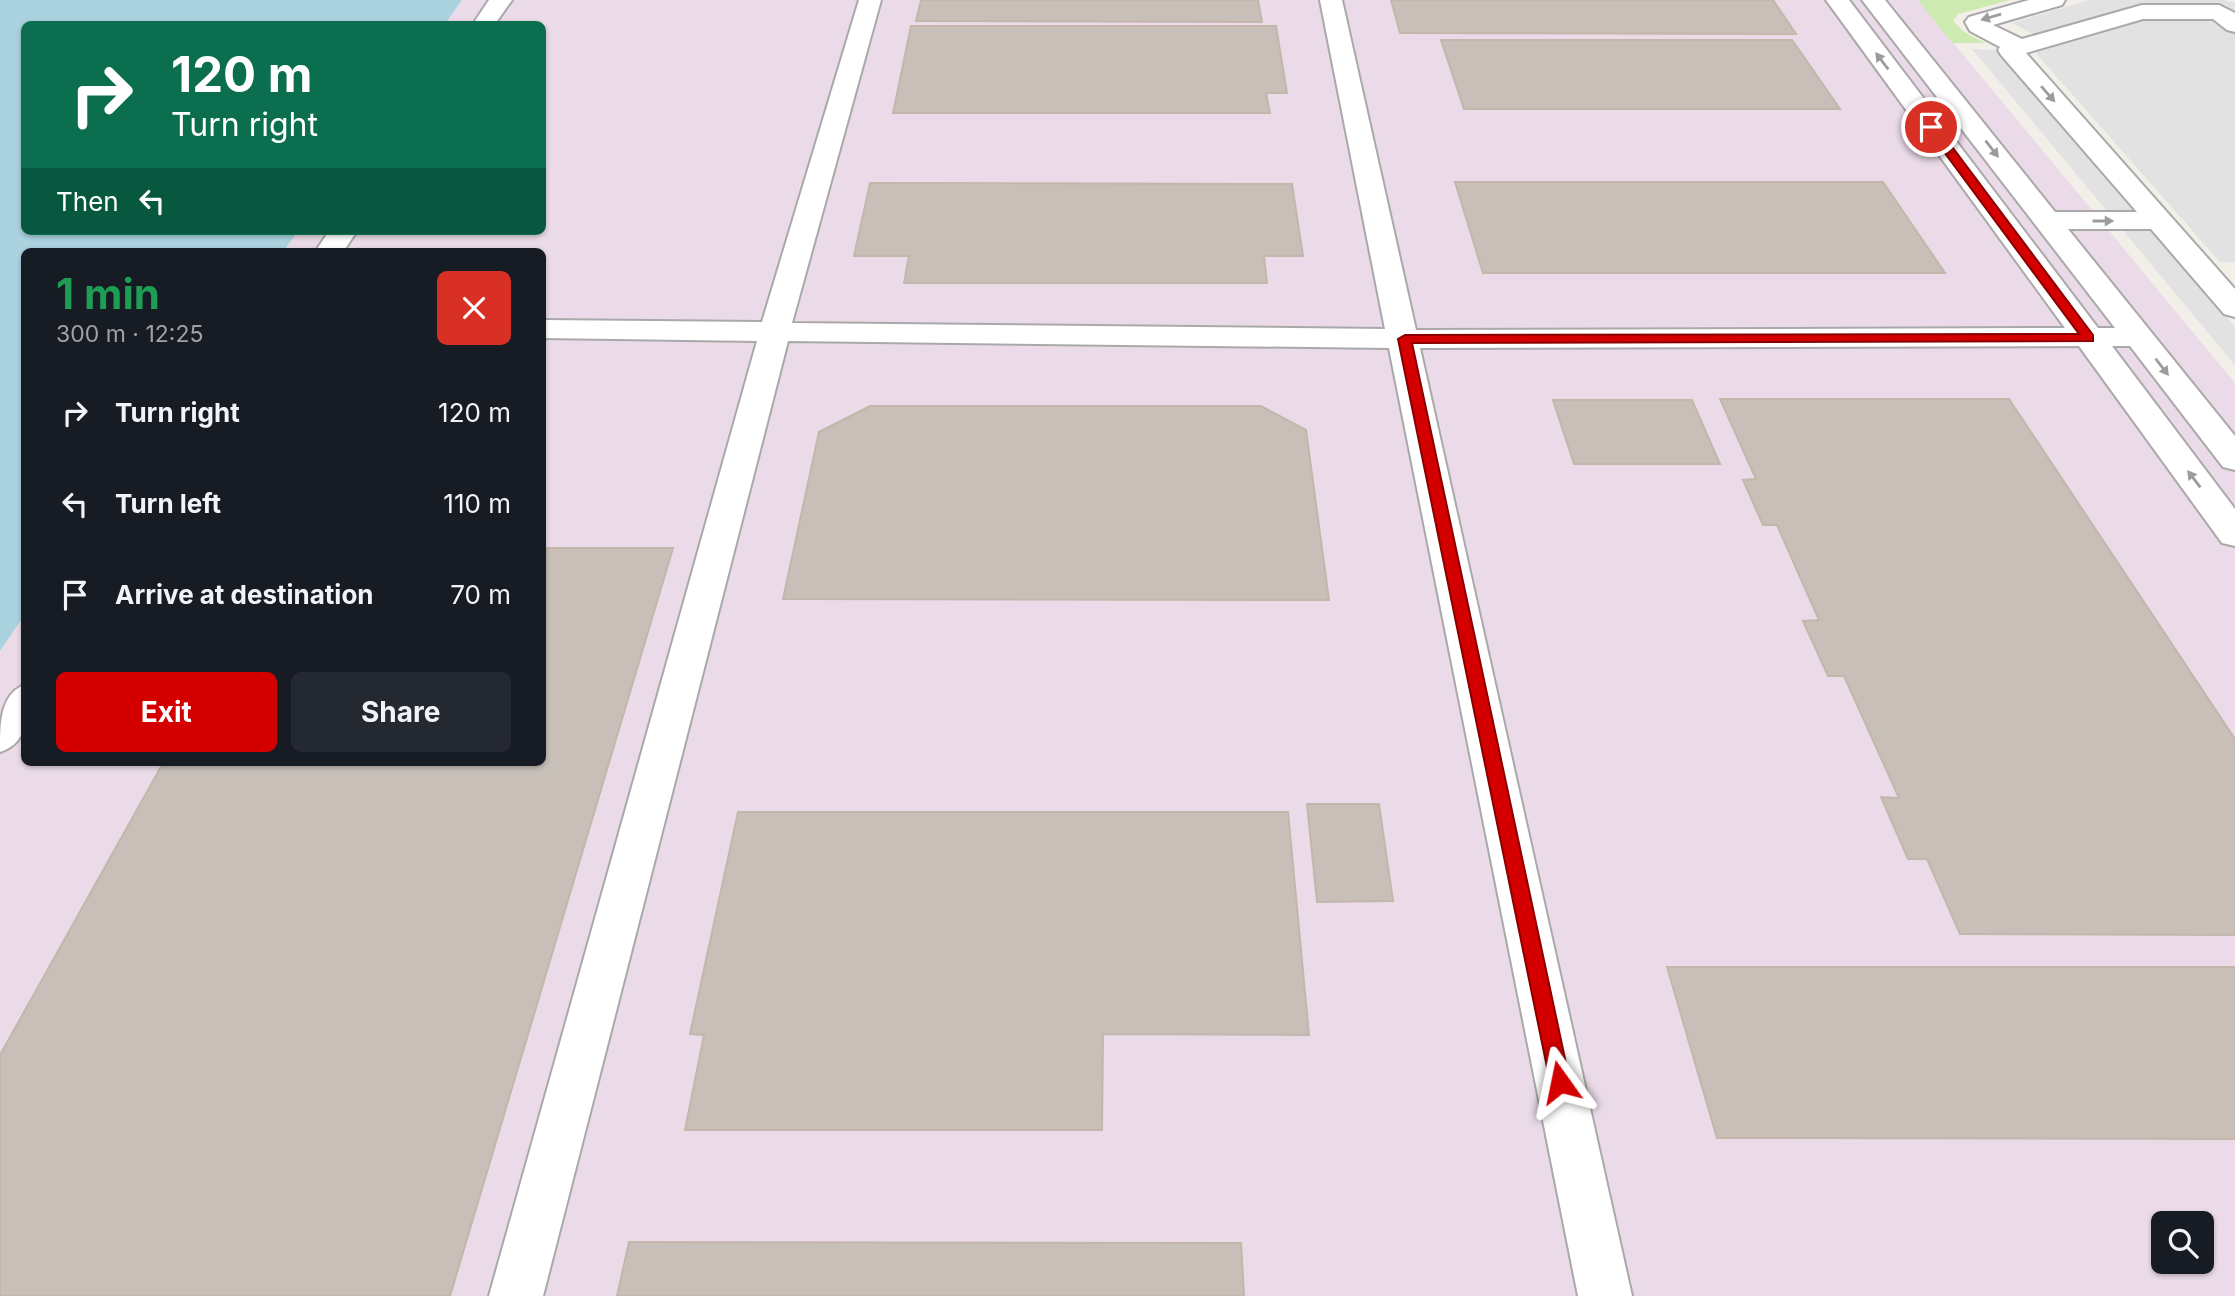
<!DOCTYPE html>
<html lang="en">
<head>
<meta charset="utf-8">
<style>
	:root { --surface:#171b24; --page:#242831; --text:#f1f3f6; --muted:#9ea1a6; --accent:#d40000 }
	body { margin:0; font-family:Inter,sans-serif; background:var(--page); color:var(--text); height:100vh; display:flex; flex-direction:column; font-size:26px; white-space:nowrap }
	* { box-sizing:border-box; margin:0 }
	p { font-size:23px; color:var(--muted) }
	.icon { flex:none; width:38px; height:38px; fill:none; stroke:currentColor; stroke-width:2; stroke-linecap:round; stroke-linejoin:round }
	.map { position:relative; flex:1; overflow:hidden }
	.drawer { position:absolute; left:21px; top:248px; width:525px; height:518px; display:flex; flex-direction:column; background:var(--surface); border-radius:10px; box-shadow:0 2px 5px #0004 }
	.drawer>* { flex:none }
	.banner { position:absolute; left:21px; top:21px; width:525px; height:214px; border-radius:10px; box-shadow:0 2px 5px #0004; background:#0b6e4f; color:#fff; overflow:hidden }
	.controls { position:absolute; left:2151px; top:1211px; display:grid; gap:14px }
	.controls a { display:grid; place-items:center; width:63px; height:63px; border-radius:10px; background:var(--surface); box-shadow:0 2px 5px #0004; font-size:35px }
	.pin { position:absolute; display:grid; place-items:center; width:60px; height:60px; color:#fff; margin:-30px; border:4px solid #fff; border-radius:50%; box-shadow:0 2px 7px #0007 }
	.me { position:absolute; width:77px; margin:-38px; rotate:348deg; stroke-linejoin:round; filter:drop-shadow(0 0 5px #0008) }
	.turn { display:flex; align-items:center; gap:24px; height:147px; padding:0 35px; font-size:32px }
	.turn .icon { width:91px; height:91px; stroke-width:2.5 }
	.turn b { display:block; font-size:49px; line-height:60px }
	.then { display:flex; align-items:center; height:66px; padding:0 35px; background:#0003; gap:14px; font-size:26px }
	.round { display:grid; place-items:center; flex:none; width:74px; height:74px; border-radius:10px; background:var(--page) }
	.overview { display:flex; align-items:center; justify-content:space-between; height:119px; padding:0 35px }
	h1 { font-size:42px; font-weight:700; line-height:52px; color:#1e9e55 }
	.action { display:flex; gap:14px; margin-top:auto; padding:14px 35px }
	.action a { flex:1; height:80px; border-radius:10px; background:var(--accent); color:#fff; font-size:28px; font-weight:700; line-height:80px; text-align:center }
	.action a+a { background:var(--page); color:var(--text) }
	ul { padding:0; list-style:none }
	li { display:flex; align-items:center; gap:21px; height:91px; padding:0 35px }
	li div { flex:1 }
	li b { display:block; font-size:26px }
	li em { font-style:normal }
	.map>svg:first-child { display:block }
	.industrial { fill:#ebdbe8; fill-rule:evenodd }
	.grass { fill:#cdebb0 }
	.parking { fill:#e2e2e2 }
	.water { fill:#aad3df }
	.building { fill:#c7bfb8; stroke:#c4b6ab; stroke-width:2 }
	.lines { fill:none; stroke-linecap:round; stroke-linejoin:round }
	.minor-casing { stroke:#a9a9a9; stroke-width:4 }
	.minor { fill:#fff; fill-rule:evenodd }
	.oneway { fill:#9c9c9c }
	.route { fill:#d40000; stroke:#8a0000; stroke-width:2 }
</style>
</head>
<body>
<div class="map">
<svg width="2235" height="1296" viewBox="0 0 2235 1296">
	<rect width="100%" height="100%" fill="#f2efe9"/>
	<path class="industrial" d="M462,0H1918L2235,383V1296H0V651L24,616V763H542V252H283L298,231H542V24H445ZM2163,1223H2202V1262H2163Z"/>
	<polygon class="grass" points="1918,0 2010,0 1958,14 1953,21 1964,32 1985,43 1952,43"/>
	<g class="parking">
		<polygon points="2089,0 2224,0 2235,3 2235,262 2220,262 2034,51 2052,44 2012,23"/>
		<polygon points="1972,49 1997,50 2235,327 2235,365"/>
	</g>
	<polygon class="water" points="0,0 462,0 445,24 24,24 24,231 298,231 283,252 24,252 24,616 0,651"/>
	<g class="building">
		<polygon points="921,0 1258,0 1262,22 916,21"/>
		<polygon points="1391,0 1773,0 1796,34 1400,33"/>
		<polygon points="911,26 1276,26 1287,93 1266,93 1270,113 893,113"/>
		<polygon points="1441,40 1792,40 1840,109 1464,109"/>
		<polygon points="1455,182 1883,182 1945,273 1483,273"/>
		<polygon points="870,183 1292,184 1303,256 1264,256 1267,283 904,283 909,256 854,256"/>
		<polygon points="1720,399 2009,399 2235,739 2235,935 1960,934 1927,859 1908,859 1881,797 1899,798 1844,676 1828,676 1803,621 1819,620 1777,525 1763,525 1743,480 1756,479"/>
		<polygon points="1553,400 1692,400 1720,464 1574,464"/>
		<polygon points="870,406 1261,406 1306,430 1329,600 783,599 819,432"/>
		<polygon points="542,548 673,548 450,1296 0,1296 0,1055 163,763 542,763"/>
		<polygon points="1307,804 1379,804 1393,901 1317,902"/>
		<polygon points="738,812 1288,812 1309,1035 1103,1034 1102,1130 685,1130 704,1035 690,1034"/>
		<polygon points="1667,967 2235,967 2235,1139 1717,1138"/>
		<polygon points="629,1242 1241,1243 1244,1296 617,1296"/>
	</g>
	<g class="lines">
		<g class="minor-casing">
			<g id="minor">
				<polygon points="489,0 512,0 495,24 473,24"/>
				<polygon points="859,0 881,0 792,323 1385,329 1320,0 1342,0 1416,330 2065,328 1826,0 1849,0 2098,328 2115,328 1862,0 1885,0 2055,212 2137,212 2001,55 1998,50 2000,47 1970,31 1965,22 1969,17 2029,0 2065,0 2062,5 1993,25 2022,39 2142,5 2219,5 2235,13 2235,32 2227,30 2213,19 2143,19 2026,53 2235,289 2235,317 2224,314 2151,229 2068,229 2235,436 2235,470 2223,467 2130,346 2112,346 2235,509 2235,546 2222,543 2079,346 1420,348 1632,1296 1578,1296 1389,348 788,341 543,1296 489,1296 757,341 542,338 542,320 762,322"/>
				<polygon points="329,231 357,231 343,252 315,252"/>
				<path d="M24,685C27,712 31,742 0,752C0,723 0,695 24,685Z"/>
			</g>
		</g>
		<use href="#minor" class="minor"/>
	</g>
	<defs><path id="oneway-solid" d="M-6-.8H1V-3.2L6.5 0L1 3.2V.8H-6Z" transform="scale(1.75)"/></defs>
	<g class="oneway">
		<use href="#oneway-solid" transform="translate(1991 17) rotate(164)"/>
		<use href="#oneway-solid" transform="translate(1882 61) rotate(-127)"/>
		<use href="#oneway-solid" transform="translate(2048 94) rotate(49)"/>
		<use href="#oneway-solid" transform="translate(1992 149) rotate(52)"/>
		<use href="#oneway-solid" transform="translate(2103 221)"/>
		<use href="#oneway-solid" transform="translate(2162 367) rotate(52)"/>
		<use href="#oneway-solid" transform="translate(2194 479) rotate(-127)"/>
	</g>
	<polygon class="route" points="1927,124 1935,124 2093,335 2093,341 1412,343 1570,1082 1567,1088 1560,1091 1553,1088 1550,1082 1398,339 1405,335 2079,334 1927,129"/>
</svg>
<div class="controls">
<a><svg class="icon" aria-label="search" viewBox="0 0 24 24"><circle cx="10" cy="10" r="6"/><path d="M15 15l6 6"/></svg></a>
</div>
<div class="pin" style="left:1931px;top:127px;background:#d93025"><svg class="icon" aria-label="arrive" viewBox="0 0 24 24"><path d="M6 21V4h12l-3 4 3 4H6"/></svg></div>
<svg class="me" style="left:1560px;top:1082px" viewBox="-20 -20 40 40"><path d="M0-17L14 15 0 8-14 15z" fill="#d40000" stroke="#fff" stroke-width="4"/></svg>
<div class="banner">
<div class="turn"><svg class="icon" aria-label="right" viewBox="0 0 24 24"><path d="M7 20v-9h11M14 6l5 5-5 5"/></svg><div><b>120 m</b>Turn right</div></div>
<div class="then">Then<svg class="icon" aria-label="left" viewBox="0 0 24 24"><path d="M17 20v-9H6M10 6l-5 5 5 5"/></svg></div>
</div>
<section class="drawer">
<div class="overview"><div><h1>1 min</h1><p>300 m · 12:25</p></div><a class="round" style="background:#d93025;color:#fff"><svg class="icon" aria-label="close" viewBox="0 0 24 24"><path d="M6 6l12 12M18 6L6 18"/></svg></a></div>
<ul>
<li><svg class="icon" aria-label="right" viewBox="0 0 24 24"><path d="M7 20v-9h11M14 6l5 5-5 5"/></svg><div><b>Turn right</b></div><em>120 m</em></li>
<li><svg class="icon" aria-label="left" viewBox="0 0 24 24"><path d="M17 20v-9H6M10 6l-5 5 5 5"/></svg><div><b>Turn left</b></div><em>110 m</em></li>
<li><svg class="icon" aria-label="arrive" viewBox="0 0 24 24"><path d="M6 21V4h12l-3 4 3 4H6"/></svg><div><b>Arrive at destination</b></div><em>70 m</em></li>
</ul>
<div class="action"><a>Exit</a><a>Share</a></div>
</section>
</div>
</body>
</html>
